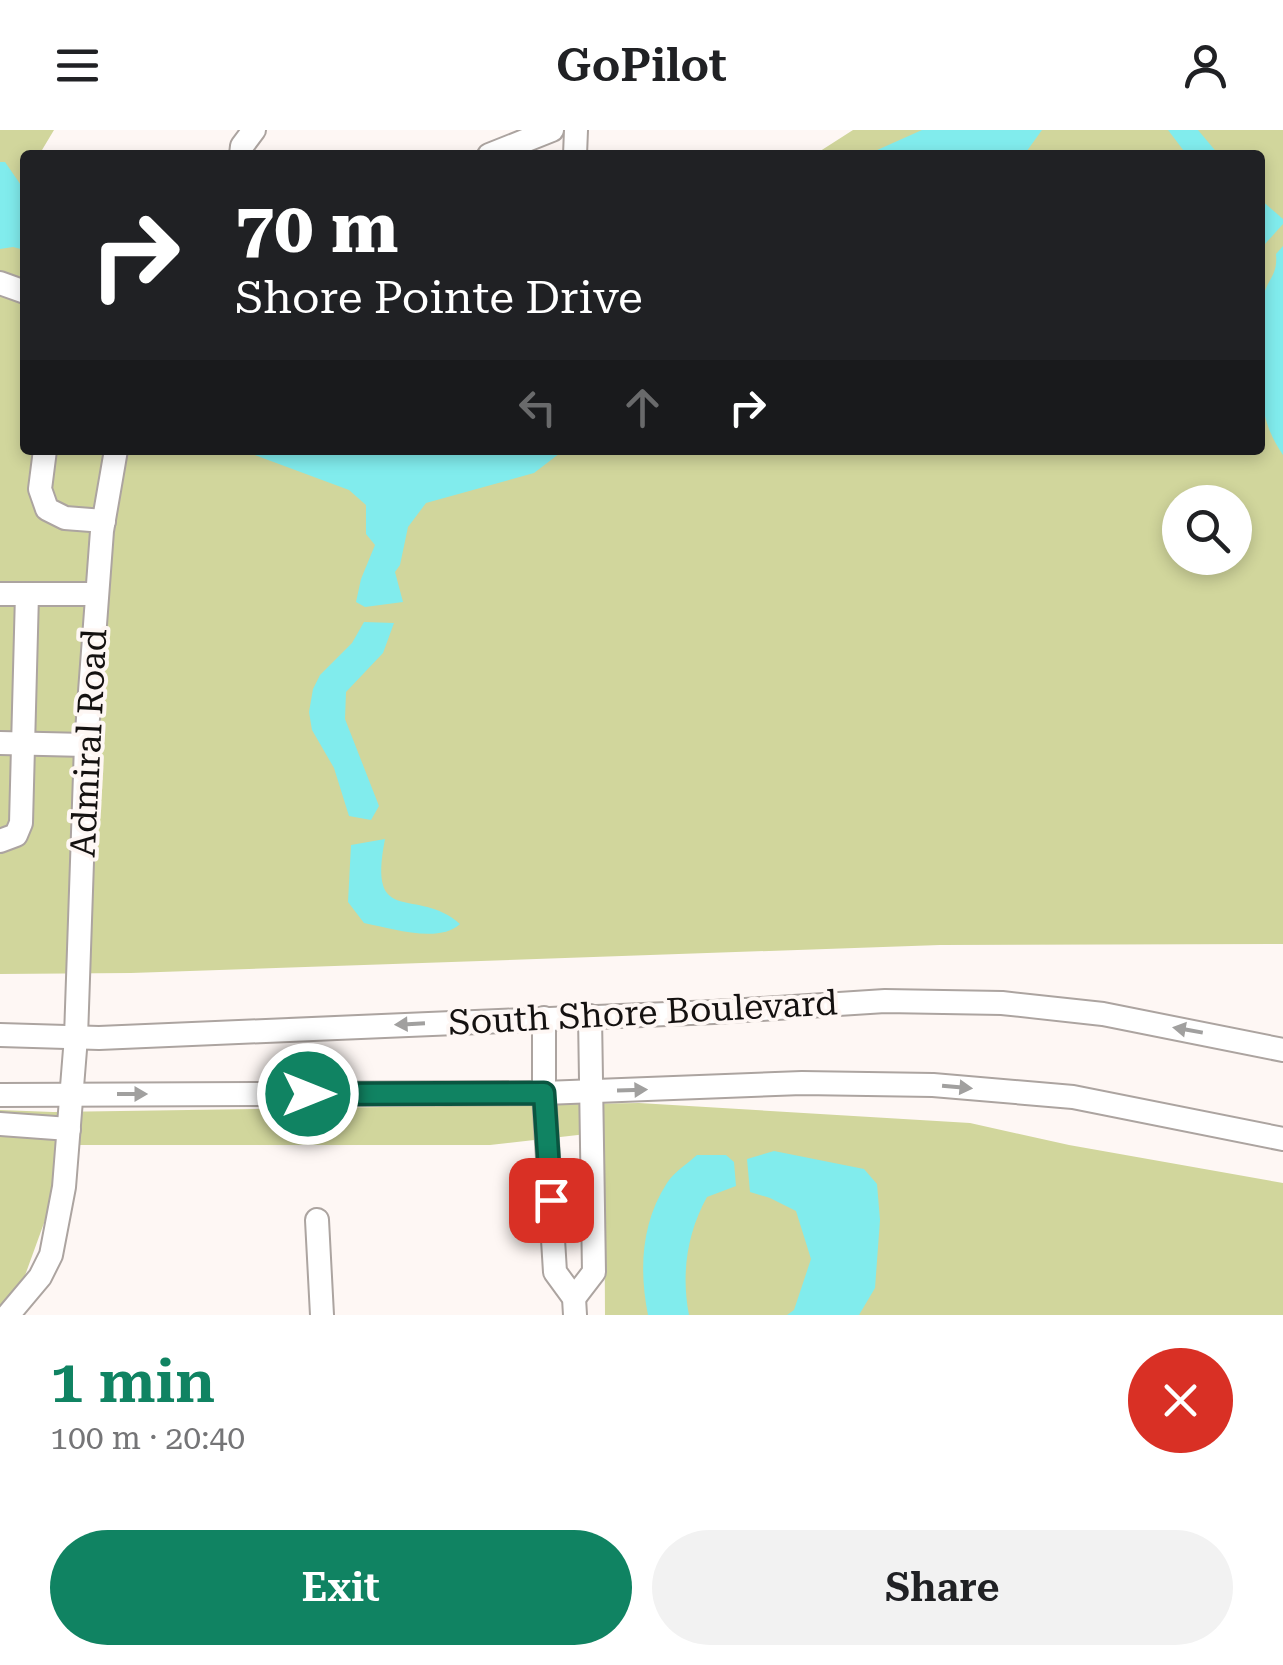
<!DOCTYPE html>
<html lang="en">
<head>
<meta charset="utf-8">
<style>
	:root { --surface:#fff; --page:#f2f2f2; --text:#202124; --muted:#757577; --accent:#108362 }
	body { margin:0; font-family:"Roboto Serif",serif; background:var(--page); color:var(--text); height:100vh; display:flex; flex-direction:column; font-size:38px; white-space:nowrap }
	* { box-sizing:border-box; margin:0 }
	p { font-size:32px; color:var(--muted) }
	.icon { flex:none; width:55px; height:55px; fill:none; stroke:currentColor; stroke-width:2; stroke-linecap:round; stroke-linejoin:round }
	.map { position:relative; height:1185px; overflow:hidden }
	.drawer { display:flex; flex-direction:column; background:var(--surface); flex:1 }
	.drawer>* { flex:none }
	.banner { position:absolute; left:20px; top:20px; width:1245px; height:305px; border-radius:10px; box-shadow:0 5px 15px #0003; background:#202124; color:#fff; overflow:hidden }
	.buttons { position:absolute; left:1162px; top:355px; display:grid; gap:20px }
	.buttons a { display:grid; place-items:center; width:90px; height:90px; border-radius:50%; background:var(--surface); box-shadow:0 5px 15px #0003; font-size:50px }
	.pin { position:absolute; display:grid; place-items:center; width:85px; height:85px; color:#fff; margin:-42px; border-radius:20px; box-shadow:0 5px 15px #0006 }
	.me { position:absolute; width:110px; margin:-55px; rotate:90deg; stroke-linejoin:round; filter:drop-shadow(0 0 8px #0008) }
	.turn { display:flex; align-items:center; gap:35px; height:210px; padding:0 50px; font-size:45px }
	.turn .icon { width:130px; height:130px; stroke-width:2.5 }
	.turn b { display:block; font-size:70px; line-height:85px }
	.lanes { display:flex; align-items:center; height:95px; padding:0 50px; background:#0003; justify-content:center; gap:50px; direction:ltr }
	.lanes .off { opacity:.35 }
	.round { display:grid; place-items:center; flex:none; width:105px; height:105px; border-radius:52px; background:var(--page) }
	.summary { display:flex; align-items:center; justify-content:space-between; height:170px; padding:0 50px }
	h1 { font-size:60px; font-weight:600; line-height:75px; color:var(--accent) }
	.cta { display:flex; gap:20px; margin-top:auto; padding:20px 50px }
	.cta a { flex:1; height:115px; border-radius:60px; background:var(--accent); color:#fff; font-size:40px; font-weight:600; line-height:115px; text-align:center }
	.cta a+a { background:var(--page); color:var(--text) }
	header { display:flex; justify-content:space-between; align-items:center; height:130px; padding:0 50px; background:var(--surface); font-size:45px; font-weight:600 }
	.map>svg:first-child { display:block }
	.green { fill:#d1d69c; fill-rule:evenodd }
	.water { fill:#81eced }
	.lines { fill:none; stroke-linecap:round; stroke-linejoin:round }
	.minor-casing { stroke:#aca4a0; stroke-width:26 }
	.minor { stroke:#fff; stroke-width:22 }
	.oneway { fill:#a1a09f }
	.route-casing { stroke:#0a5540; stroke-width:25 }
	.route { stroke:#108362; stroke-width:18 }
	.labels { text-anchor:middle; dominant-baseline:central; stroke-width:8; stroke-linejoin:round; paint-order:stroke }
	.street-label { font-size:35px; fill:#141110; stroke:#fef7f4 }
</style>
</head>
<body>
<header><svg class="icon" aria-label="menu" viewBox="0 0 24 24"><path d="M4 6h16M4 12h16M4 18h16"/></svg>GoPilot<svg class="icon" aria-label="person" viewBox="0 0 24 24"><circle cx="12" cy="8" r="4"/><path d="M4 21q1-7 8-7t8 7"/></svg></header>
<div class="map">
<svg width="1283" height="1185" viewBox="0 0 1283 1185">
	<rect width="100%" height="100%" fill="#fef7f4"/>
	<g class="green">
		<path d="M0,0H54L39,25H25V320H1260V25H814L853,0H1283V814L940,815L131,843L0,844ZM1180,372H1235V428H1180Z"/>
		<polygon points="639,973 970,993 1069,1015 1283,1053 1283,1185 605,1185 604,1002 490,1015 55,1015 52,1071 23,1151 0,1175 0,980 53,982"/>
	</g>
	<g class="water">
		<polygon points="922,0 1042,0 1024,25 866,25"/>
		<polygon points="1168,0 1198,0 1219,25 1187,25"/>
		<polygon points="0,32 5,32 25,61 25,120 13,117 0,119"/>
		<polygon points="1260,69 1283,89 1283,94 1265,114 1260,109"/>
		<path d="M1283,116V325C1260,292 1260,261 1260,221C1260,203 1259,185 1263,167C1268,148 1278,145 1276,124Z"/>
		<polygon points="241,320 564,320 534,343 426,373 408,397 400,435 395,442 403,472 365,477 356,472 361,449 375,415 366,404 366,375 349,360"/>
		<polygon points="364,492 394,493 383,523 346,562 345,589 379,676 371,690 349,686 334,638 312,600 309,582 313,559 320,545 352,513"/>
		<path d="M385,709C367,800 417,755 460,794C439,814 390,798 364,793L348,772L351,715Z"/>
		<polygon points="774,1021 864,1039 877,1054 880,1090 875,1158 859,1185 787,1185 794,1180 811,1129 796,1081 770,1068 750,1062 747,1029"/>
		<path d="M697,1025H726L734,1032L736,1056L707,1067C687,1103 681,1144 689,1185H648C639,1140 641,1093 667,1053C674,1042 687,1034 697,1025Z"/>
	</g>
	<g class="lines">
		<g class="minor-casing">
			<g id="minor">
				<polyline points="241,25 242,16 254,0"/>
				<polyline points="489,25 552,0"/>
				<polyline points="575,25 576,0"/>
				<polyline points="0,153 25,162"/>
				<polyline points="45,320 40,359 47,379 65,388 104,391"/>
				<polyline points="0,464 97,464"/>
				<polyline points="0,613 86,615"/>
				<polyline points="0,711 16,705 21,693 27,464"/>
				<polyline points="544,888 544,963 555,1142 574,1168 575,1185"/>
				<polyline points="0,905 99,908 714,882 885,871 1002,873 1103,884 1283,920"/>
				<polyline points="0,965 544,963 802,953 933,955 1073,967 1283,1009"/>
				<polyline points="0,994 69,999"/>
				<polyline points="317,1090 322,1185"/>
				<polyline points="574,1168 594,1142 590,886"/>
				<polyline points="8,1185 40,1147 51,1125 64,1057 76,907 86,615 102,401 116,320"/>
			</g>
		</g>
		<use href="#minor" class="minor"/>
	</g>
	<defs><path id="oneway-solid" d="M-6-.8H1V-3.2L6.5 0L1 3.2V.8H-6Z" transform="scale(2.5)"/></defs>
	<g class="oneway">
		<use href="#oneway-solid" transform="translate(410 894) rotate(177)"/>
		<use href="#oneway-solid" transform="translate(1188 900) rotate(-170)"/>
		<use href="#oneway-solid" transform="translate(957 957) rotate(5)"/>
		<use href="#oneway-solid" transform="translate(632 960) rotate(-2)"/>
		<use href="#oneway-solid" transform="translate(132 964)"/>
	</g>
	<g class="lines">
		<g class="route-casing">
			<polyline id="route" points="308,964 544,963 551,1070"/>
		</g>
		<use href="#route" class="route"/>
	</g>
	<g class="labels">
		<g class="street-label">
			<text transform="translate(89 613) rotate(-87)">Admiral Road</text>
			<text transform="translate(643 883) rotate(-3)">South Shore Boulevard</text>
		</g>
	</g>
</svg>
<div class="buttons">
<a><svg class="icon" aria-label="search" viewBox="0 0 24 24"><circle cx="10" cy="10" r="6"/><path d="M15 15l6 6"/></svg></a>
</div>
<div class="pin" style="left:551px;top:1070px;background:#d93025"><svg class="icon" aria-label="arrive" viewBox="0 0 24 24"><path d="M6 21V4h12l-3 4 3 4H6"/></svg></div>
<svg class="me" style="left:308px;top:964px" viewBox="-20 -20 40 40"><circle r="17" fill="#108362" stroke="#fff" stroke-width="3"/><path d="M0-11L8 9 0 5-8 9z" fill="#fff"/></svg>
<div class="banner">
<div class="turn"><svg class="icon" aria-label="right" viewBox="0 0 24 24"><path d="M7 20v-9h11M14 6l5 5-5 5"/></svg><div><b>70 m</b>Shore Pointe Drive</div></div>
<div class="lanes"><svg class="icon off" aria-label="left" viewBox="0 0 24 24"><path d="M17 20v-9H6M10 6l-5 5 5 5"/></svg><svg class="icon off" aria-label="ahead" viewBox="0 0 24 24"><path d="M12 20V5M6 11l6-6 6 6"/></svg><svg class="icon" aria-label="right" viewBox="0 0 24 24"><path d="M7 20v-9h11M14 6l5 5-5 5"/></svg></div>
</div>
</div>
<section class="drawer">
<div class="summary"><div><h1>1 min</h1><p>100 m · 20:40</p></div><a class="round" style="background:#d93025;color:#fff"><svg class="icon" aria-label="close" viewBox="0 0 24 24"><path d="M6 6l12 12M18 6L6 18"/></svg></a></div>
<div class="cta"><a>Exit</a><a>Share</a></div>
</section>
</body>
</html>
